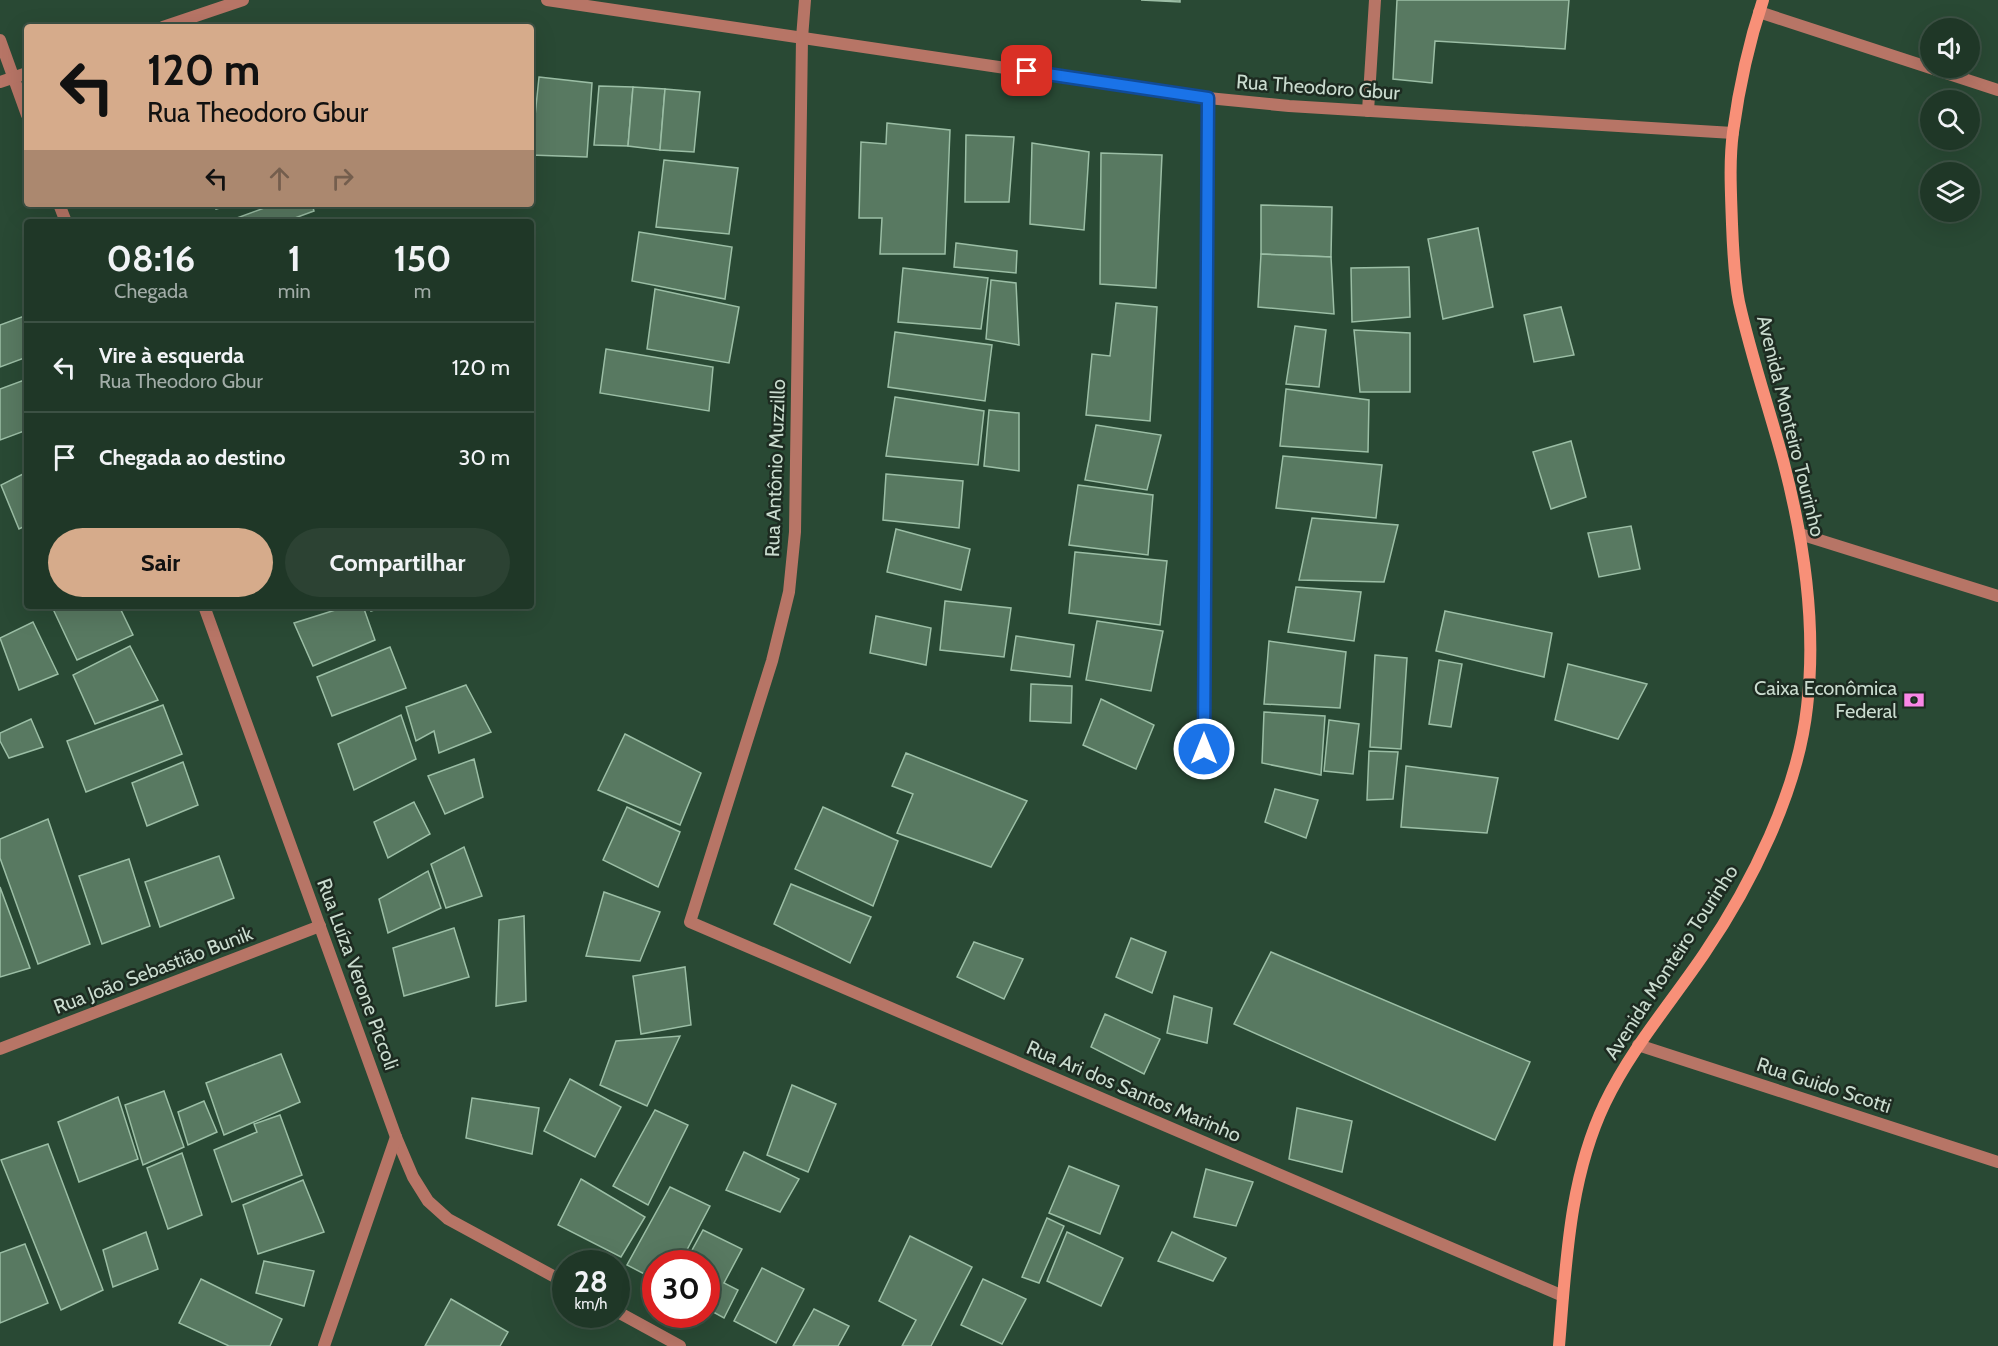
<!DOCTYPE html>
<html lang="pt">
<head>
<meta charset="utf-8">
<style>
	:root { --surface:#1f3727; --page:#2c4233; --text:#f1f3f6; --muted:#a1aca7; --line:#3c5144; --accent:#d6ab8b }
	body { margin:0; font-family:Cabin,sans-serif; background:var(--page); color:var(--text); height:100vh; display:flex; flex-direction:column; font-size:22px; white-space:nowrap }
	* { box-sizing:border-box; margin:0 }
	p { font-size:20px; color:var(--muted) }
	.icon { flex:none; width:33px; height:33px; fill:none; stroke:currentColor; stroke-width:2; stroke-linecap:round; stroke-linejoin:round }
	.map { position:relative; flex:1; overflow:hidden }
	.side { position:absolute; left:24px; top:219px; width:510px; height:390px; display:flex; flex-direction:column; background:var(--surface); border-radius:6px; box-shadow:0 6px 24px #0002,0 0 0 2px var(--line) }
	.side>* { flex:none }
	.banner { position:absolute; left:24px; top:24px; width:510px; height:183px; border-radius:6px; box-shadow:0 6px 24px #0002,0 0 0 2px var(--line); background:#d6ab8b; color:#111; overflow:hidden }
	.controls { position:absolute; left:1920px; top:18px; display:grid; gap:12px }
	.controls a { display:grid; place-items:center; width:60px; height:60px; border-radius:50%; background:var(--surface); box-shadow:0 6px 24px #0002,0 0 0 2px var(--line); font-size:30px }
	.speed { position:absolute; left:552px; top:1250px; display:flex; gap:12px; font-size:30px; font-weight:700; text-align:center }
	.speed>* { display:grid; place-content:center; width:78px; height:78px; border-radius:50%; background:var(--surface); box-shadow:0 6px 24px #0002,0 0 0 2px var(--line); line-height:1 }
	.speed small { font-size:15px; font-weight:400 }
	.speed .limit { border:9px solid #d22; background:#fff; color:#111 }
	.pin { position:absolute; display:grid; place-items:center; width:51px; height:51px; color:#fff; margin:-26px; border-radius:12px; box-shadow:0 3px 9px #0006 }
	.me { position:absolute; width:66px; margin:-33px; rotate:0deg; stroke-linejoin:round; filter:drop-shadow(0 0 4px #0008) }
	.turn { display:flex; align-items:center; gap:21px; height:126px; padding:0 24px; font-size:27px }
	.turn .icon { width:78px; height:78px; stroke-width:2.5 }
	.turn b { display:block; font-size:42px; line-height:51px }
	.lanes { display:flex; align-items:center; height:57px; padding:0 24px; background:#0003; justify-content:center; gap:30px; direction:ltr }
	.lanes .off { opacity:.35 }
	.eta { display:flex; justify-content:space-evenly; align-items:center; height:102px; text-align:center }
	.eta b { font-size:36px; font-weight:800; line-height:42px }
	.action { display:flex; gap:12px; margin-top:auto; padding:12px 24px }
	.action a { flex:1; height:69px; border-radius:36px; background:var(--accent); color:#111; font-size:24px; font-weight:800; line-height:69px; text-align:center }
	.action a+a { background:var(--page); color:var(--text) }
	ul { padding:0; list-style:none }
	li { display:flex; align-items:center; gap:18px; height:90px; padding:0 24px; border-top:2px solid var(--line) }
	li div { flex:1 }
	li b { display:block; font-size:22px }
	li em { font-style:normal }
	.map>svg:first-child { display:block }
	.building { fill:#587961; stroke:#9bbea5; stroke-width:1.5 }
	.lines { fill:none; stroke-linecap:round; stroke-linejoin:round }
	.street { stroke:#b77566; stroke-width:12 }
	.secondary { stroke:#f89078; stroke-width:12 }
	.route-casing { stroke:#114b97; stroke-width:15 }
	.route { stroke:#1a73e8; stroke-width:10 }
	.labels { text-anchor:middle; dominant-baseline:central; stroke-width:5; stroke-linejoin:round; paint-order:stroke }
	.street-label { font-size:20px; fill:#cadccf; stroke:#1d2b21 }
	.poi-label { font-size:20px; fill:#cadccf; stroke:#1d2b21; text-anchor:end }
</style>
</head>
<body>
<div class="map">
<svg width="1998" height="1346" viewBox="0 0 1998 1346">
	<rect width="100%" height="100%" fill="#294934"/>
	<g class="building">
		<polygon points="1141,0 1180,0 1180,2"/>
		<polygon points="1397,0 1569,0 1565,49 1435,41 1432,83 1393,79"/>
		<polygon points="539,77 592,83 587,157 531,155"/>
		<polygon points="599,86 633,87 628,146 594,145"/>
		<polygon points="633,87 665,89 660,150 628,146"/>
		<polygon points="665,89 700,92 694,152 660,150"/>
		<polygon points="887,123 950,130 945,254 880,254 882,218 859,218 861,142 886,144"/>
		<polygon points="966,135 1014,137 1009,202 965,202"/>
		<polygon points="1032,143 1089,152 1084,230 1030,224"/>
		<polygon points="1101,153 1162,155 1156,288 1100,284"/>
		<polygon points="664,160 738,168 729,234 656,227"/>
		<polygon points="214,204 234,204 216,209"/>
		<polygon points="275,204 312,204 314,211 284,222 226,222"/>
		<polygon points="1261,205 1332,207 1331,257 1261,254"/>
		<polygon points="1478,228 1493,307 1443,319 1428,239"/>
		<polygon points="639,232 732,247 725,299 632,281"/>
		<polygon points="956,243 1017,251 1016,273 954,267"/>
		<polygon points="1261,254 1331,257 1334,314 1258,307"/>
		<polygon points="1409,267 1410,317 1352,322 1351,268"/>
		<polygon points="903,268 988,278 981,329 898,322"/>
		<polygon points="991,280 1016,283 1019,345 986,339"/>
		<polygon points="655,289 739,307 729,363 647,349"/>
		<polygon points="1116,303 1157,307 1150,421 1086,415 1092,354 1110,356"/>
		<polygon points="1561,307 1574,355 1534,362 1524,315"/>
		<polygon points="27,315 27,357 0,367 0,325"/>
		<polygon points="1295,326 1326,330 1319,387 1286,384"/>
		<polygon points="1354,330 1410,333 1410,392 1360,392"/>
		<polygon points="895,332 992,345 985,401 888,387"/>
		<polygon points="606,349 713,367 709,411 600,393"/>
		<polygon points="27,379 27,430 0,440 0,389"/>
		<polygon points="1286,389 1369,400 1368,452 1280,446"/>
		<polygon points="895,397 984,411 978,465 886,456"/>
		<polygon points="989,410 1019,413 1019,471 984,466"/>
		<polygon points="1096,425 1161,435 1147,490 1085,480"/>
		<polygon points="1571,441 1586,497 1551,509 1533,452"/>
		<polygon points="1283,456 1382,465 1376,518 1276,508"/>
		<polygon points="27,472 27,525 19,529 1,485"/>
		<polygon points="886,474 963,481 959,528 883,520"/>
		<polygon points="1078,485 1153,495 1148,555 1069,545"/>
		<polygon points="1312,518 1398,525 1384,582 1299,580"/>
		<polygon points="1631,526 1640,569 1599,577 1588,533"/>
		<polygon points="896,529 970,549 961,590 887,572"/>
		<polygon points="1075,552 1167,561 1160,625 1069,613"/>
		<polygon points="1296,587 1361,592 1354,641 1288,632"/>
		<polygon points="945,601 1011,608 1004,657 940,650"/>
		<polygon points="61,606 119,606 133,635 77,660 53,609"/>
		<polygon points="348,606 363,606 375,640 313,666 294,623"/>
		<polygon points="370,606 387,606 371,611"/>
		<polygon points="1445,611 1552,633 1544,677 1436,651"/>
		<polygon points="876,616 931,628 926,665 870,653"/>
		<polygon points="1097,621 1163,631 1151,691 1086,680"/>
		<polygon points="33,622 58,674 19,690 0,638"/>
		<polygon points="1016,636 1074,645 1070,677 1011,670"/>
		<polygon points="1269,641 1346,652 1340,708 1264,704"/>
		<polygon points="130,646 158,700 95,724 73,675"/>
		<polygon points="390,647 406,688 332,716 317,677"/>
		<polygon points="1375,655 1407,658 1401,749 1370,747"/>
		<polygon points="1439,660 1462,664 1451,727 1429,724"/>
		<polygon points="1568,664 1647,684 1618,739 1555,720"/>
		<polygon points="1031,684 1072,686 1071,723 1030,721"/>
		<polygon points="466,685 491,732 439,753 434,731 416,741 406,707"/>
		<polygon points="1101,699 1154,725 1136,769 1083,745"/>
		<polygon points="163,705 182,754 86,792 67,741"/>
		<polygon points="1264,712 1325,716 1321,775 1262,763"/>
		<polygon points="401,715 416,759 354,790 338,744"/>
		<polygon points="31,719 43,747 9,758 0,741 0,733"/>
		<polygon points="1329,720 1359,724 1353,774 1324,771"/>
		<polygon points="625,734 701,773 680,825 598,790"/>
		<polygon points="1369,751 1398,752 1393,799 1367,800"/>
		<polygon points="906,753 1027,801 991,867 897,833 913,794 892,786"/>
		<polygon points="474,759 483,797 445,814 428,776"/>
		<polygon points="183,762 198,805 147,826 132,783"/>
		<polygon points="1406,766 1498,778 1487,833 1401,827"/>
		<polygon points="1275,789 1318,800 1306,838 1265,822"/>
		<polygon points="414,802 430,834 388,858 374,822"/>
		<polygon points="627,807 680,832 658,887 603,860"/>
		<polygon points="823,807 898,841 873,906 795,869"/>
		<polygon points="48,819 90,944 38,964 0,858 0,839"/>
		<polygon points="464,847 482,896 446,908 431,864"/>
		<polygon points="219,856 234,898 160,927 145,882"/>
		<polygon points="129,859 150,926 102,944 79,876"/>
		<polygon points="428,871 441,908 388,933 379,899"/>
		<polygon points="791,884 871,917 850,963 774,924"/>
		<polygon points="0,887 30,968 0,977"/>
		<polygon points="604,892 660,912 640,961 586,956"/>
		<polygon points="524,916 526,1001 496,1006 499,920"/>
		<polygon points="454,928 469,977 404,996 393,948"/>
		<polygon points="1131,938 1166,952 1152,993 1116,977"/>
		<polygon points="974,942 1023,959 1004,999 957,977"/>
		<polygon points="1271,952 1530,1062 1495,1140 1234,1024"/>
		<polygon points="685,967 691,1025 641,1034 633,976"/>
		<polygon points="1174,996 1212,1008 1207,1043 1167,1033"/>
		<polygon points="1105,1014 1160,1039 1144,1074 1091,1047"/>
		<polygon points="680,1036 647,1106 600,1085 616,1041"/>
		<polygon points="281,1054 300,1102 224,1135 206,1083"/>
		<polygon points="570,1079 621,1107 595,1157 544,1131"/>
		<polygon points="792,1085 836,1104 808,1172 767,1155"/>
		<polygon points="164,1091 184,1147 143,1165 125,1105"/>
		<polygon points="118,1097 138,1159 79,1182 58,1122"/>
		<polygon points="472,1098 539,1108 532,1154 466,1138"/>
		<polygon points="204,1101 217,1132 188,1145 178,1112"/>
		<polygon points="1297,1108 1352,1121 1342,1172 1289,1159"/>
		<polygon points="655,1110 688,1125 648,1205 613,1186"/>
		<polygon points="280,1115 302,1175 232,1202 214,1150 257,1132 254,1124"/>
		<polygon points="48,1144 103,1290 61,1310 1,1160"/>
		<polygon points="744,1152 799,1179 780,1212 726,1190"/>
		<polygon points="182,1153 202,1215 168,1229 147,1168"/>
		<polygon points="1069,1166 1119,1186 1100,1234 1049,1213"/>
		<polygon points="1206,1169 1253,1182 1236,1226 1194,1217"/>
		<polygon points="581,1179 645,1217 621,1257 558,1225"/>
		<polygon points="303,1180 324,1232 258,1254 243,1205"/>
		<polygon points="670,1187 710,1206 680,1263 656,1263 656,1280 627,1265"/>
		<polygon points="1047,1218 1064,1226 1039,1283 1022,1277"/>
		<polygon points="703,1230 742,1249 724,1283 738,1290 724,1318 706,1308 706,1263 685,1263"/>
		<polygon points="146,1232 158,1269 113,1287 103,1250"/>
		<polygon points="1067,1232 1123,1258 1101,1306 1047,1281"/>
		<polygon points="1172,1232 1226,1258 1213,1281 1158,1261"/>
		<polygon points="910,1236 972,1267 931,1346 902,1346 916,1320 879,1301"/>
		<polygon points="25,1244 48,1303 0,1323 0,1253"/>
		<polygon points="264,1261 314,1271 304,1306 256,1293"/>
		<polygon points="762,1268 804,1289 776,1343 734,1321"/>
		<polygon points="201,1279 282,1319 270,1346 229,1346 179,1323"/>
		<polygon points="983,1279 1026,1299 1002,1344 961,1325"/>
		<polygon points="451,1299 508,1332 500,1346 425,1346"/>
		<polygon points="814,1309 849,1326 838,1346 793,1346"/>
	</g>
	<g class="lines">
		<g class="street">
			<polyline points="547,0 1208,98 1289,106 1733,133"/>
			<polyline points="805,0 802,38 795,532 789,592 772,661 690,922 1563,1296"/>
			<polyline points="1759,12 1998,90"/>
			<polyline points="163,27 243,0"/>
			<polyline points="0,40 27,115"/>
			<polyline points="0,82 27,73"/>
			<polyline points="1368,111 1375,0"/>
			<polyline points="59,204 66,222"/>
			<polyline points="1800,534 1998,596"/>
			<polyline points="204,606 396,1137 413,1177 428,1201 448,1219 566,1283"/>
			<polyline points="1204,773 1208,98"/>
			<polyline points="1638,1045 1998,1162"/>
			<polyline points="0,1049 320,926"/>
			<polyline points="616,1311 680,1346"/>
			<polyline points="324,1346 396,1137"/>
		</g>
		<path class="secondary" d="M1559,1346C1566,1264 1569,1178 1605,1103C1631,1049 1670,1004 1704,954C1751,885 1798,791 1807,707C1817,624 1804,540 1783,460C1769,408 1751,356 1739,302C1734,277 1733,250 1732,224C1731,194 1729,162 1733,132C1739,88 1749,42 1763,0"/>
	</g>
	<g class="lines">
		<g class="route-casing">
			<polyline id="route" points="1027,71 1208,98 1204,749"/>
		</g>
		<use href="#route" class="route"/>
	</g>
	<defs>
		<g id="bank-bare" transform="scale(1.62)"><path d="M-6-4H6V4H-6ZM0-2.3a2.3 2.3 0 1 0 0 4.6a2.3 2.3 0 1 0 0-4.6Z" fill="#fa87e7" stroke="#1d2b21" stroke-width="2.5" paint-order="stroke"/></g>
	</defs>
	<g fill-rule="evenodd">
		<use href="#bank-bare" x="1914" y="700"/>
	</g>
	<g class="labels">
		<g class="street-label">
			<text transform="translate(1318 87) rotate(4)">Rua Theodoro Gbur</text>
			<text transform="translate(1791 426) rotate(76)">Avenida Monteiro Tourinho</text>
			<text transform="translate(775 468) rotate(-88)">Rua Antônio Muzzillo</text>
			<text transform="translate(1671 962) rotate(-57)">Avenida Monteiro Tourinho</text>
			<text transform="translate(153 970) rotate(-21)">Rua João Sebastião Bunik</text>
			<text transform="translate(358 974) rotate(70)">Rua Luíza Verone Piccoli</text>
			<text transform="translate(1824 1085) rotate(18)">Rua Guido Scotti</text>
			<text transform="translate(1134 1091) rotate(23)">Rua Ari dos Santos Marinho</text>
		</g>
		<g class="poi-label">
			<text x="1897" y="688">Caixa Econômica<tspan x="1897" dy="23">Federal</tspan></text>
		</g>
	</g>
</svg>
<div class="controls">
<a><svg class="icon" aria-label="sound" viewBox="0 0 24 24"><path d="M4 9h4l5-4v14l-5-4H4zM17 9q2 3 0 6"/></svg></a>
<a><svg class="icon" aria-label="search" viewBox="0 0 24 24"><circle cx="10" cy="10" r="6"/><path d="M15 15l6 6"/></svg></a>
<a><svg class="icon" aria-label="layers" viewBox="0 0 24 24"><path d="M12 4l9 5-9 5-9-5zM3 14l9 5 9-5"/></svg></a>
</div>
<div class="speed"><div>28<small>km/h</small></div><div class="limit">30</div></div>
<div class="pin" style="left:1027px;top:71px;background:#d93025"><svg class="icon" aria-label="arrive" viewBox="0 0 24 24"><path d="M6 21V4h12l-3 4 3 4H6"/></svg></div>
<svg class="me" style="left:1204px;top:749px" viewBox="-20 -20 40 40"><circle r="17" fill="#1a73e8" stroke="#fff" stroke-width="3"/><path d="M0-11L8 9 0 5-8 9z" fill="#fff"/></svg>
<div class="banner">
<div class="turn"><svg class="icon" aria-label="left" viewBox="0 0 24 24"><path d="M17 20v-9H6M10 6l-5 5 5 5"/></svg><div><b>120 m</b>Rua Theodoro Gbur</div></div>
<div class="lanes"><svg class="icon" aria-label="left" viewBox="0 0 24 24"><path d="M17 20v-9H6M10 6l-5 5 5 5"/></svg><svg class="icon off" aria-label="ahead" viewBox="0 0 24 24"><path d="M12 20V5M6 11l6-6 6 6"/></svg><svg class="icon off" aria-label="right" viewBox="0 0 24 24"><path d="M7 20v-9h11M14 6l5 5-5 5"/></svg></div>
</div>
<section class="side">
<div class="eta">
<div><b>08:16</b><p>Chegada</p></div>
<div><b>1</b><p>min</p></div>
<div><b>150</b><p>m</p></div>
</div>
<ul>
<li><svg class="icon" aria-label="left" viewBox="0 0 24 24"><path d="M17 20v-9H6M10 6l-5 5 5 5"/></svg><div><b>Vire à esquerda</b><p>Rua Theodoro Gbur</p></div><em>120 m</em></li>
<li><svg class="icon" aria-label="arrive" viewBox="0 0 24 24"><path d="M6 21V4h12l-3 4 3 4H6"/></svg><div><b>Chegada ao destino</b></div><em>30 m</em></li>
</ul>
<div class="action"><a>Sair</a><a>Compartilhar</a></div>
</section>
</div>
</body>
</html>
